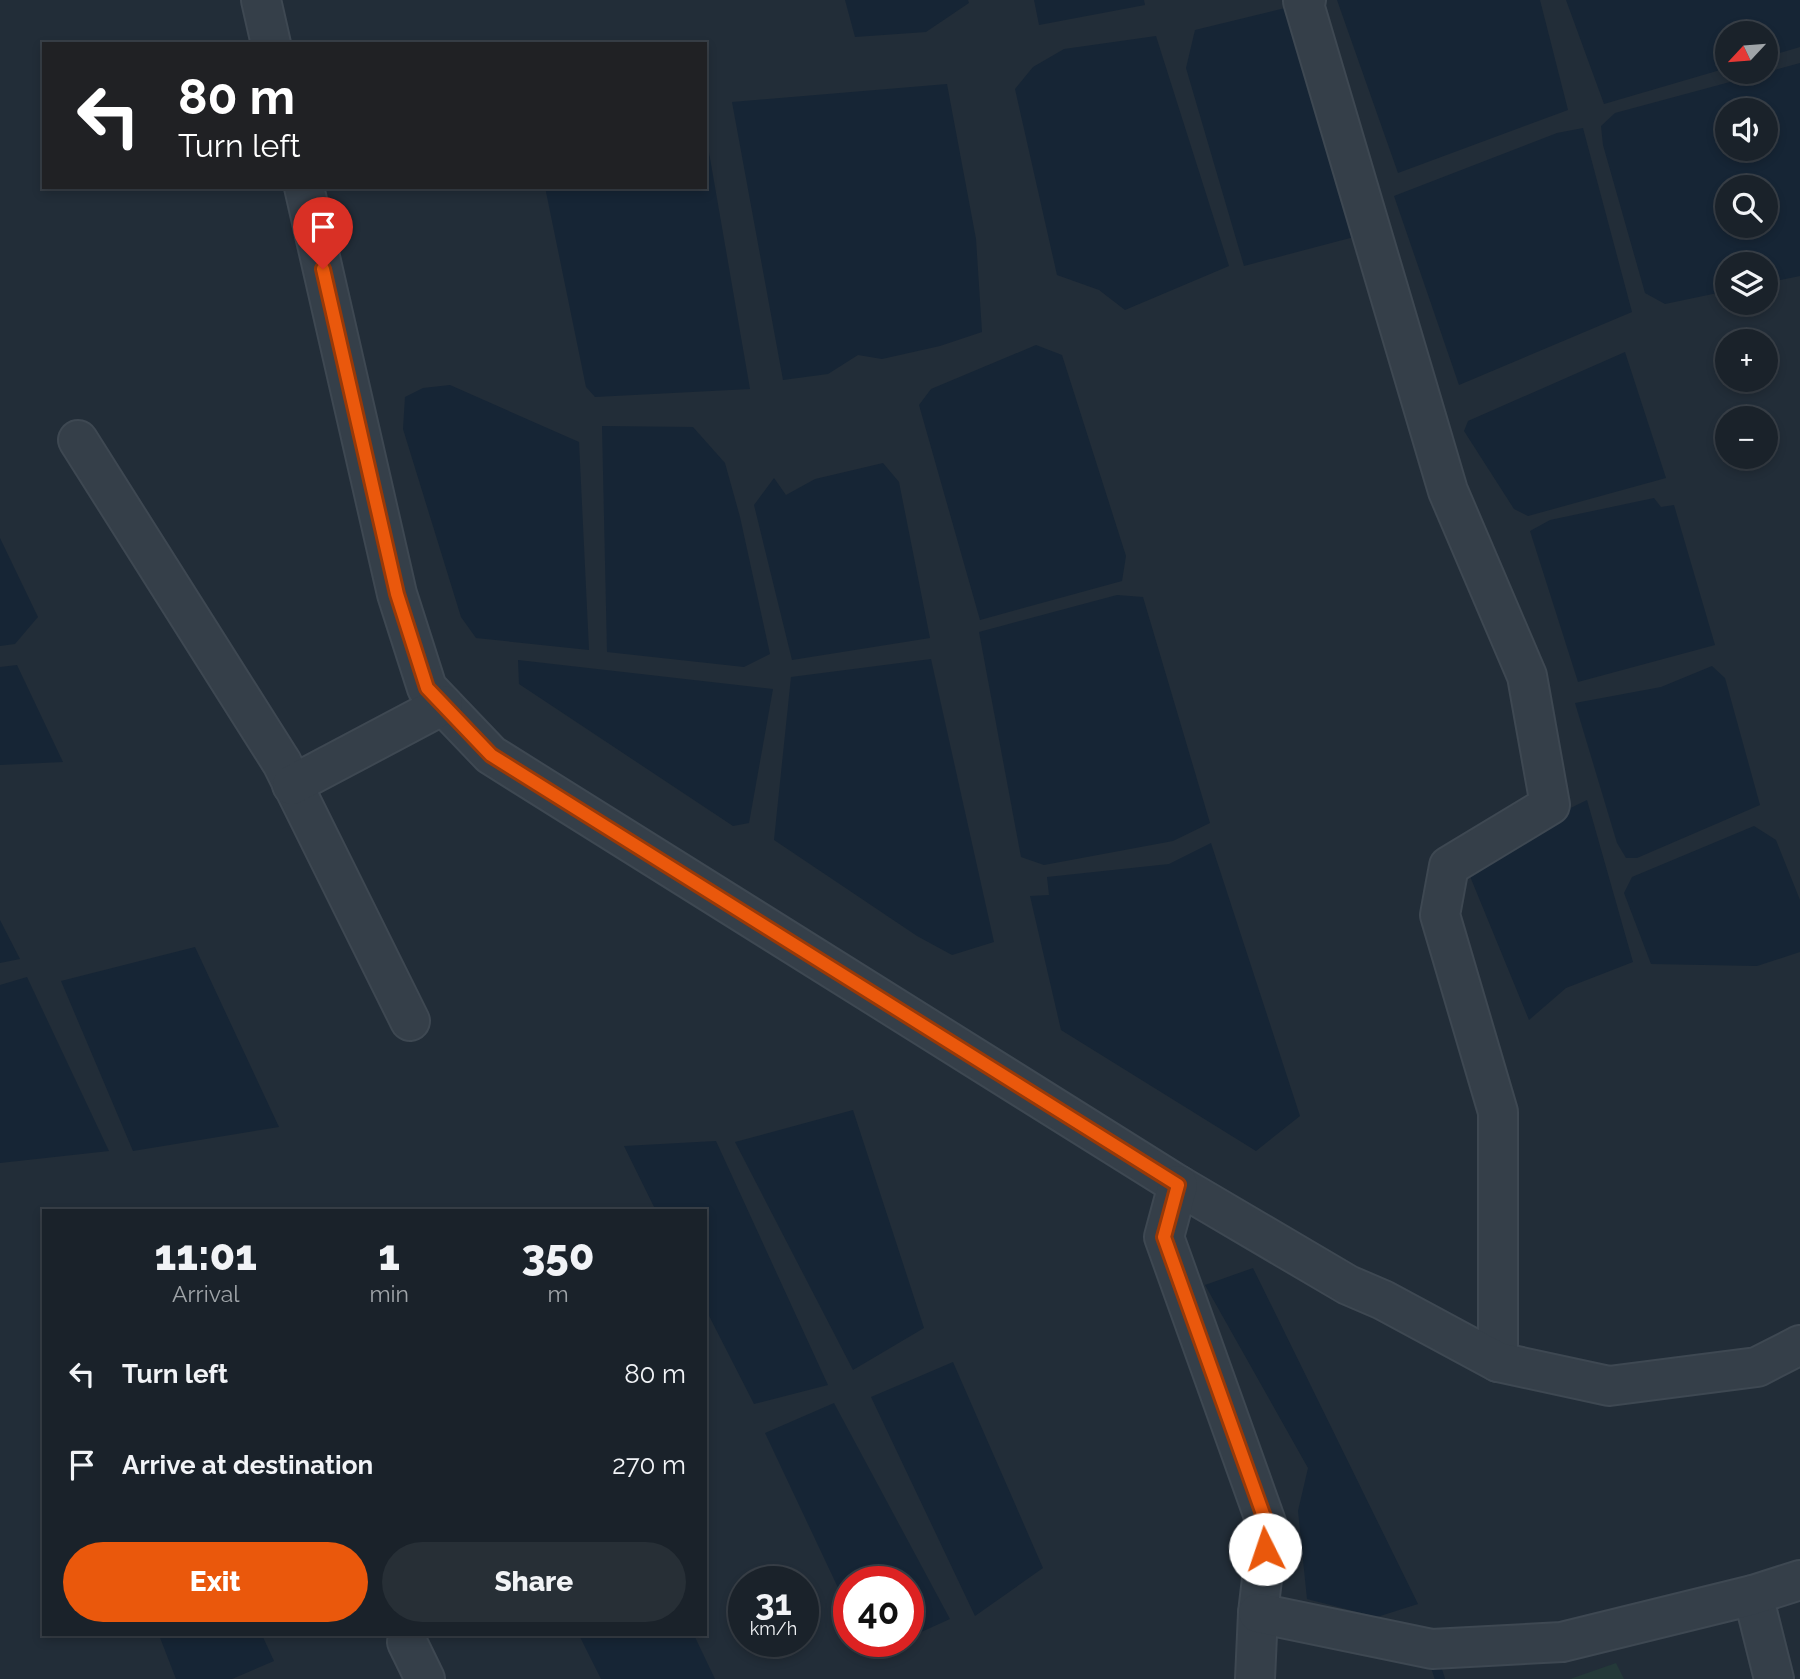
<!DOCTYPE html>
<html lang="en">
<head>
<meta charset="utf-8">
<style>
	:root { --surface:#1a222a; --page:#272f36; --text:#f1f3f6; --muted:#9fa4a8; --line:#383f47; --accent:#ea580c }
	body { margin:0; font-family:Raleway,sans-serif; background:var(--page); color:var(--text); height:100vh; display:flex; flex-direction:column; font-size:26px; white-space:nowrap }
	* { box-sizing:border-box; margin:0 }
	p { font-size:23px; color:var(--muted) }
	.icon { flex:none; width:38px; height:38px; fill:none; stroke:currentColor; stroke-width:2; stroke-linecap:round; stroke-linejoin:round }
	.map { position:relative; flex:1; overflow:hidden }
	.sheet { position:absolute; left:42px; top:1209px; width:665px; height:427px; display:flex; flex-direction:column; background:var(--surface); border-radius:0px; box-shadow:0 4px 10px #0003,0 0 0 2px var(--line) }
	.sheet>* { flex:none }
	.banner { position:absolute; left:42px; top:42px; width:665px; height:147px; border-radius:0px; box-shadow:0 4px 10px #0003,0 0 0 2px var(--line); background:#202124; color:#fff; overflow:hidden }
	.needle { width:46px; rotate:244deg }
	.tools { position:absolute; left:1715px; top:21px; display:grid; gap:14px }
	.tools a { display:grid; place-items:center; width:63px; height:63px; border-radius:50%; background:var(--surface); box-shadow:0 4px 10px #0003,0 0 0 2px var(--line); font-size:35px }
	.speed { position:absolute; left:728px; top:1566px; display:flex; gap:14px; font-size:35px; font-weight:700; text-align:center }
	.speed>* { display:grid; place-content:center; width:91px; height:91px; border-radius:50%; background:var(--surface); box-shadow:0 4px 10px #0003,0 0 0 2px var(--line); line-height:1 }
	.speed small { font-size:18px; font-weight:400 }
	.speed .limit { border:10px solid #d22; background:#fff; color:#111 }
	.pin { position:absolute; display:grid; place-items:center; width:60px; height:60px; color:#fff; margin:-72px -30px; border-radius:50% 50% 50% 0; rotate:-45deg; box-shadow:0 0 7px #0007 }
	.pin .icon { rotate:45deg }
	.me { position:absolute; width:77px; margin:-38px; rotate:356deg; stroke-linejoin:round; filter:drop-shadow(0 0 5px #0008) }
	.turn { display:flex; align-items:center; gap:24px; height:147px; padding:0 21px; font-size:32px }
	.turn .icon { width:91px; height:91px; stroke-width:2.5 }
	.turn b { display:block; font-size:49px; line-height:60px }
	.eta { display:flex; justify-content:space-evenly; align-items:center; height:119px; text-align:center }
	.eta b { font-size:42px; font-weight:800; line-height:49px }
	.action { display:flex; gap:14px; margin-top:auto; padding:14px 21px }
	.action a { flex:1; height:80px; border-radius:42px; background:var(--accent); color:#fff; font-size:28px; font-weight:800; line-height:80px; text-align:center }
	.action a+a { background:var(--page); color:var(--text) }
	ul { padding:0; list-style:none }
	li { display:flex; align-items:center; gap:21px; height:91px; padding:0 21px }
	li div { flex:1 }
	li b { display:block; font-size:26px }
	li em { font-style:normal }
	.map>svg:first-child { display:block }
	.green { fill:#243939 }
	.water { fill:#162535; fill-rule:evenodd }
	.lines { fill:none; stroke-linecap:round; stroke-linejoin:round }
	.stream { stroke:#162535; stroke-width:10 }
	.minor-casing { stroke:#3e4852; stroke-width:42 }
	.minor { stroke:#353f49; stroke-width:38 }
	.route-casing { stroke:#983908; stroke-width:18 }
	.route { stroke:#ea580c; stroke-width:12 }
</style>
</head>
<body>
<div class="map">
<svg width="1800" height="1679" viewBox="0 0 1800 1679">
	<rect width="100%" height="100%" fill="#222d38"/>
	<polygon class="green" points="1616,1663 1624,1679 1570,1679"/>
	<g class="water">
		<polygon points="845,0 968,0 969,3 926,32 855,37"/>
		<polygon points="1034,0 1144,0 1145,5 1039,25"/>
		<polygon points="1337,0 1540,0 1568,110 1398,173"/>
		<polygon points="1566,0 1800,0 1800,47 1766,57 1766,33 1727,33 1727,68 1604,104"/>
		<polygon points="1289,7 1354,237 1244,266 1186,68 1195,30"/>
		<polygon points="1156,36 1229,266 1125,310 1099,290 1057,275 1015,89 1033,67 1064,49"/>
		<path d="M1800,63V276L1766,283V264H1727V291L1665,304L1645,293L1603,145L1601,126L1615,113ZM1727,110H1766V149H1727ZM1727,187H1766V226H1727Z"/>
		<polygon points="947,84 976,239 982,332 940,346 882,359 858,355 828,374 783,380 732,102"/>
		<polygon points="1583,128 1632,312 1459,385 1394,196 1557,133"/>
		<polygon points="706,135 750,389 595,397 586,387 545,187 705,187"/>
		<polygon points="1036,345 1062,355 1126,556 1122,581 980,620 919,405 931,389"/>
		<polygon points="1625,352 1666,478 1528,516 1514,509 1464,431 1468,421"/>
		<polygon points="450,385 579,442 589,650 476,638 461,617 403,429 405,397 423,388"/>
		<polygon points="602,426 693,427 725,463 740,517 770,654 744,667 607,652"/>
		<polygon points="883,463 899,482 930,638 792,660 754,505 774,478 786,495 815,479"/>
		<polygon points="1654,498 1661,507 1674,505 1715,645 1578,682 1530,531 1550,520"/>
		<polygon points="0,538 38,617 15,644 0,646"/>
		<polygon points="1117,595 1143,597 1210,823 1173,841 1044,865 1021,857 979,632"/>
		<polygon points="931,659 994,942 952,955 917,936 774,840 791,677"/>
		<polygon points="518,660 773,689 749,823 733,826 519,684"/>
		<polygon points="17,665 63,762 0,765 0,667"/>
		<polygon points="1712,666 1725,678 1760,805 1637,858 1626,858 1617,843 1575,703 1661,687"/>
		<polygon points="1587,800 1633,962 1566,988 1529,1020 1467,869 1511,837"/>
		<polygon points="1754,826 1776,840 1800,900 1800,952 1757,966 1651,964 1624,893 1632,877"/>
		<polygon points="1211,843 1300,1116 1256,1151 1061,1030 1030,896 1049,895 1047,877 1169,864"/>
		<polygon points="0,920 20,959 0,963"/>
		<polygon points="195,947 279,1127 133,1151 61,981"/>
		<polygon points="27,977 109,1151 0,1163 0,985"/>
		<polygon points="853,1110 924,1328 853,1370 735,1142"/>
		<polygon points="716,1141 828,1385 754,1404 705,1308 705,1211 656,1211 624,1146"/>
		<polygon points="1253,1268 1418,1604 1377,1617 1307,1599 1298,1511 1308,1468 1205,1285"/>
		<polygon points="953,1362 1043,1568 975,1616 871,1397"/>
		<polygon points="834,1403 950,1619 908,1638 908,1582 849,1582 849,1611 765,1433"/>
		<polygon points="159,1635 262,1635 274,1661 232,1679 176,1679"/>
		<polygon points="579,1635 694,1635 715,1679 601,1679"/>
	</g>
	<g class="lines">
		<polyline class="stream" points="1433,1658 1440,1679"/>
		<g class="minor-casing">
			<g id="minor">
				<polyline points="261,0 271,44"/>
				<polyline points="1306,0 1303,1 1448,491 1527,676 1550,805 1449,866 1440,915 1498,1112 1498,1362"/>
				<polyline points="304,187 397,594 427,688 491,755 1178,1185 1348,1285 1383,1300 1498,1362 1609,1386 1757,1367 1800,1345"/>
				<polyline points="78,440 282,763 410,1021"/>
				<polyline points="292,785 443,705"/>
				<polyline points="1178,1185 1164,1237 1268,1528 1258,1613 1255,1679"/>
				<polyline points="1753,1595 1774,1679"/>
				<polyline points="1258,1613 1432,1649 1562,1642 1753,1595 1800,1580"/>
				<polyline points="407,1642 425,1679"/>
			</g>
		</g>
		<use href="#minor" class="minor"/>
	</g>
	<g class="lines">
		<g class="route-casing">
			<polyline id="route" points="323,269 397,594 427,688 491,755 1178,1185 1164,1237 1268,1528 1265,1549"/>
		</g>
		<use href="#route" class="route"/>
	</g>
</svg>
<div class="tools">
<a><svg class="needle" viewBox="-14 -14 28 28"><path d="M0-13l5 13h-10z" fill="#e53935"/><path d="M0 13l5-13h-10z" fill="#9fa4a8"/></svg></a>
<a><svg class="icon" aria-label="sound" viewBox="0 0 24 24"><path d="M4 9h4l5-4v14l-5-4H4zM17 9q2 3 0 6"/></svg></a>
<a><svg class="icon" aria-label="search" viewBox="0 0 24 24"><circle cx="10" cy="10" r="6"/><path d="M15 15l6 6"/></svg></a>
<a><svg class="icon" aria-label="layers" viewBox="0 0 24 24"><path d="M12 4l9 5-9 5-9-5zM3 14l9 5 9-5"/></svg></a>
<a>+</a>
<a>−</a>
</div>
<div class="speed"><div>31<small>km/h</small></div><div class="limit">40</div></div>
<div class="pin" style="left:323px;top:269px;background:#d93025"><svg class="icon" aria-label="arrive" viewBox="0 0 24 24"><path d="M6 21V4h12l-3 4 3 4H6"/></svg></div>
<svg class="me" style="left:1265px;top:1549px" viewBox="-20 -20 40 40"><circle r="19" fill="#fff"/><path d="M0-13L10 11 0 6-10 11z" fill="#ea580c"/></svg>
<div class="banner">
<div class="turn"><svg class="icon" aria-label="left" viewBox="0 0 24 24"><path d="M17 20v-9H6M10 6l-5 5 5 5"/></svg><div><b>80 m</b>Turn left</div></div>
</div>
<section class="sheet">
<div class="eta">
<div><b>11:01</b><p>Arrival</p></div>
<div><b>1</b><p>min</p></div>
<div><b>350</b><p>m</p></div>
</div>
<ul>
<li><svg class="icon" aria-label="left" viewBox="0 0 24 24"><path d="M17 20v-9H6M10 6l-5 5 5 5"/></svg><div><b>Turn left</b></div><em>80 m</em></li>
<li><svg class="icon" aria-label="arrive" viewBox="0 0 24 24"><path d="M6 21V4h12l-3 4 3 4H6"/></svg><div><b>Arrive at destination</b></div><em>270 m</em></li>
</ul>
<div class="action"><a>Exit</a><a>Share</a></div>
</section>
</div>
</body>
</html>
